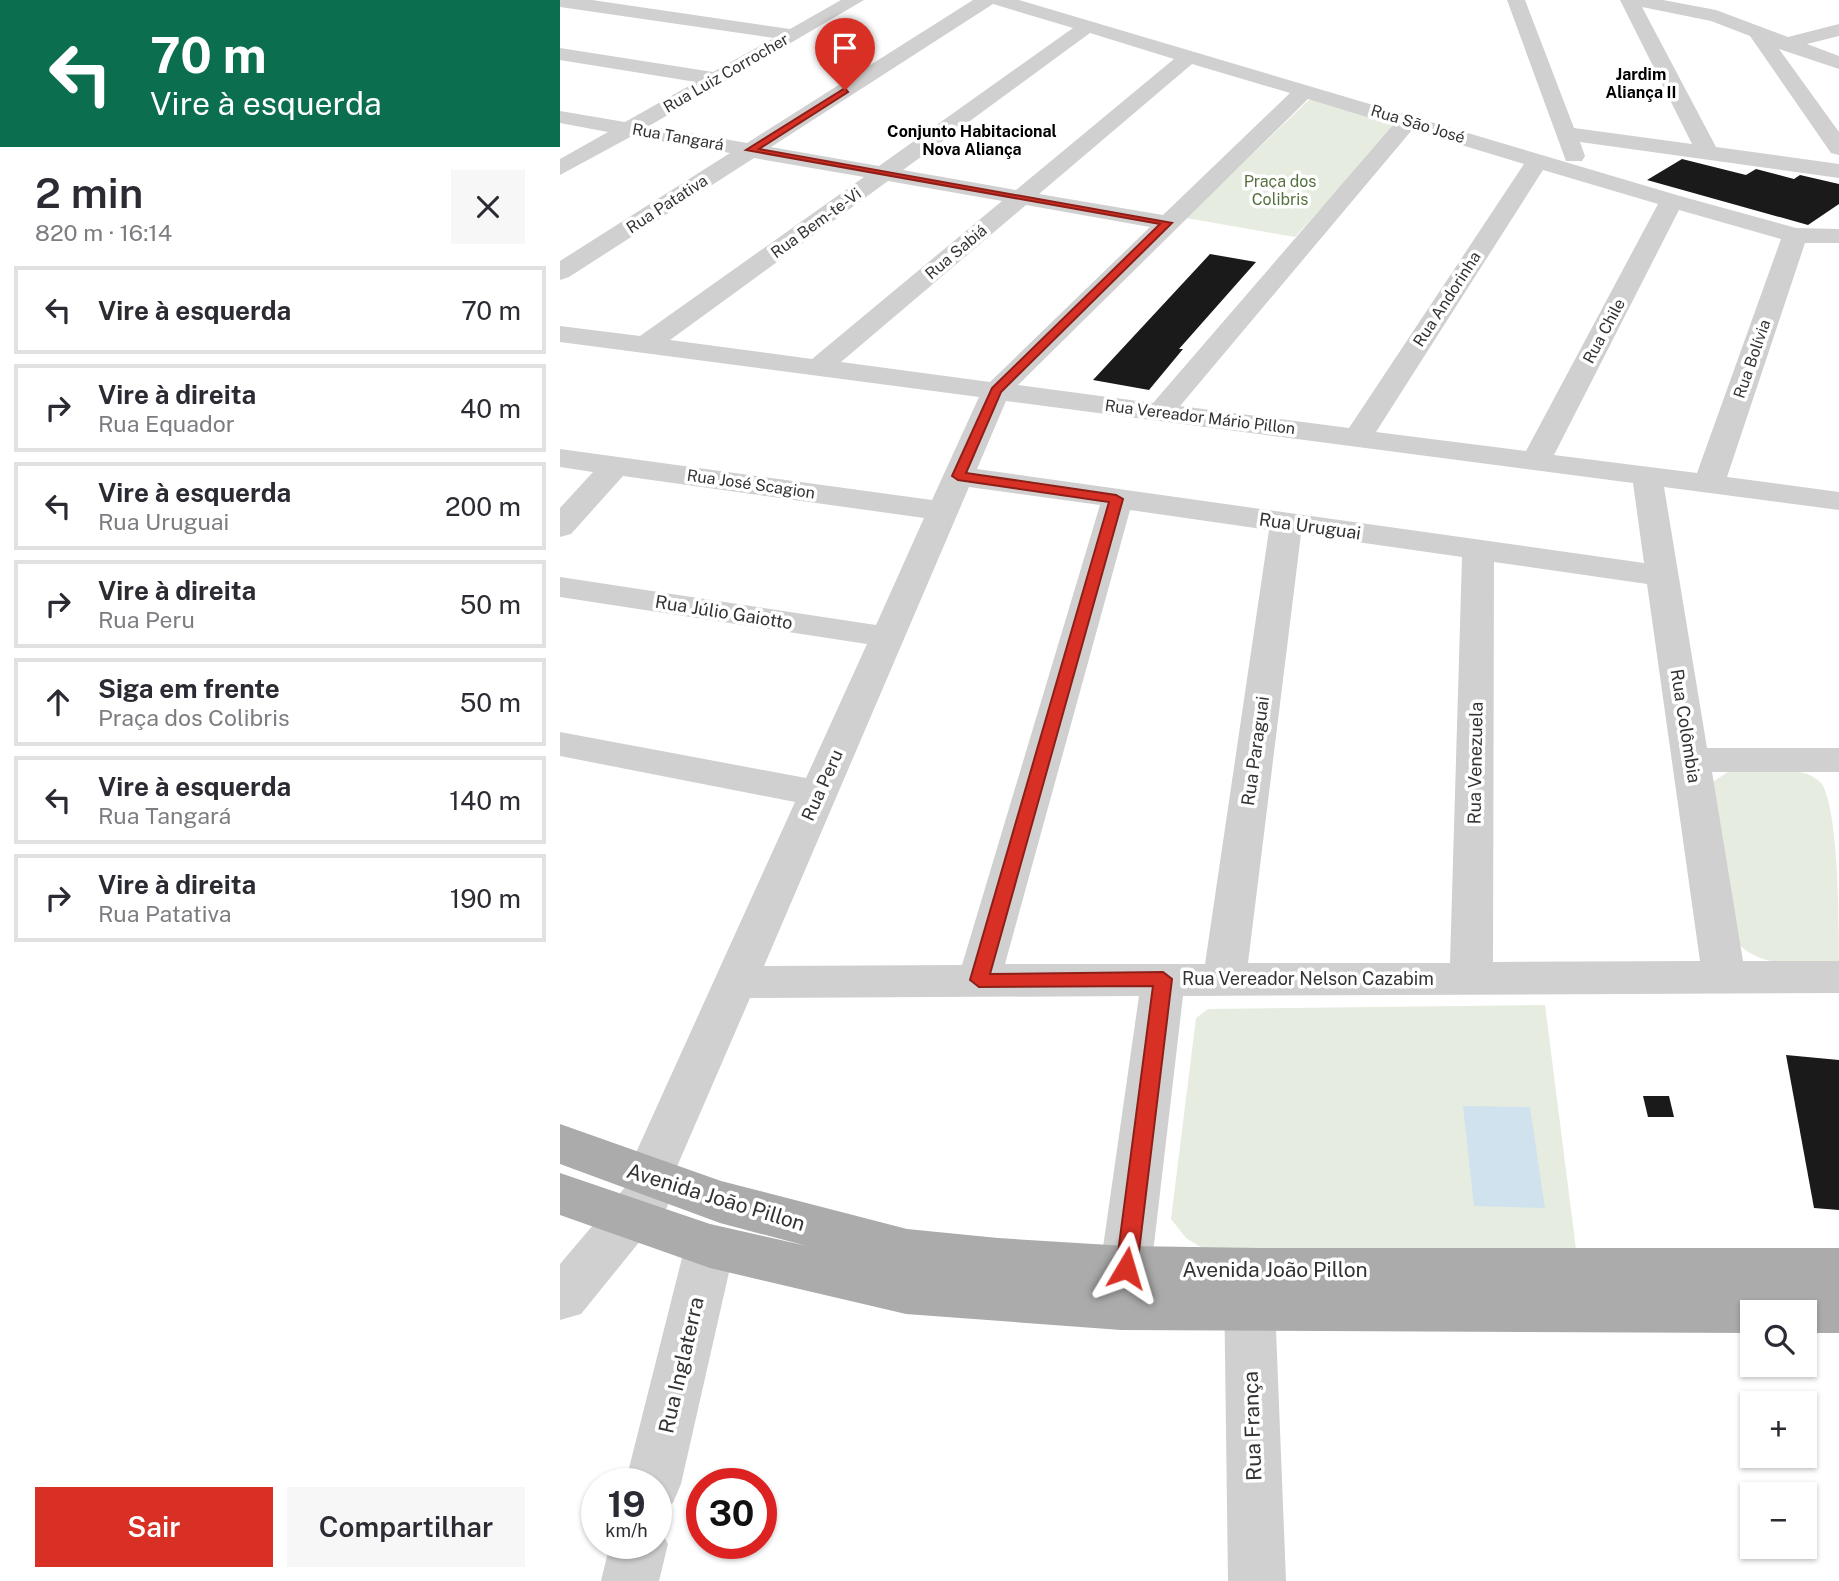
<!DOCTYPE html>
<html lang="pt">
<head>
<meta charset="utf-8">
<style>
	:root { --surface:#fff; --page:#f7f7f7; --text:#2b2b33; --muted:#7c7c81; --line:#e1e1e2; --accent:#d93025 }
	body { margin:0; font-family:"Public Sans",sans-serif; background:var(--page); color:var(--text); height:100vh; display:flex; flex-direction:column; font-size:26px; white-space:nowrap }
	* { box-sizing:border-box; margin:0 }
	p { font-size:23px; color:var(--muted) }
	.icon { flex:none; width:38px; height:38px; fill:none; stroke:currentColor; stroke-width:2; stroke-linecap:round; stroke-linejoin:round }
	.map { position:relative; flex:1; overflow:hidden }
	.side { display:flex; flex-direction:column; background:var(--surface); width:560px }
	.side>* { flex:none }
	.hud { background:#0b6e4f; color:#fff; overflow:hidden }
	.fabs { position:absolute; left:1180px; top:1300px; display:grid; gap:14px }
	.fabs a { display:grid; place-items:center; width:77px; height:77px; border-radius:0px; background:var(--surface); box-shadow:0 2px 5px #0004; font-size:35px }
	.speed { position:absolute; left:21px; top:1468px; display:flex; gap:14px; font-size:35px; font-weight:700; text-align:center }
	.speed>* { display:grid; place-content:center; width:91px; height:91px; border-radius:50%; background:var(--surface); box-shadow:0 2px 5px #0004; line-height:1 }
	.speed small { font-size:18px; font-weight:400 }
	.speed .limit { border:10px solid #d22; background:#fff; color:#111 }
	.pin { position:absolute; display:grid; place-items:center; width:60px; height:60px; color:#fff; margin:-72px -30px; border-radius:50% 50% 50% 0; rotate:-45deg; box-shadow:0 0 7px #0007 }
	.pin .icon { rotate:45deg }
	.me { position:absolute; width:77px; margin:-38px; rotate:7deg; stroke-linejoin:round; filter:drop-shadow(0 0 5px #0008) }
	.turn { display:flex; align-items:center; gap:24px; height:147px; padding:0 35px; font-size:32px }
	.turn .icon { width:91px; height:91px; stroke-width:2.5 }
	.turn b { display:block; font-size:49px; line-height:60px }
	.round { display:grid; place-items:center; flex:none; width:74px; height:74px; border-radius:0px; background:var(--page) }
	.summary { display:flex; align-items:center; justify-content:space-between; height:119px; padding:0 35px }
	h1 { font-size:42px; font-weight:600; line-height:52px }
	.cta { display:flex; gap:14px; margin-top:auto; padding:14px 35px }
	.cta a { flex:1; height:80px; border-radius:0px; background:var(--accent); color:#fff; font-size:28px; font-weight:600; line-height:80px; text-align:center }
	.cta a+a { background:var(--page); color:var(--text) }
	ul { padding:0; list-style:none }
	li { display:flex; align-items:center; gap:21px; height:88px; margin:0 14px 10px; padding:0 21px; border:4px solid var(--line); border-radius:0px }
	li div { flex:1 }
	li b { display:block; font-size:26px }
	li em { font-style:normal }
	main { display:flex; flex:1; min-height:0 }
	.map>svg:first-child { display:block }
	.green { fill:#e6ecdf }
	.water { fill:#cfe2ee }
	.building { fill:#1a1a1a }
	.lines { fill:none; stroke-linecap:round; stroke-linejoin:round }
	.minor { fill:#d0d0d0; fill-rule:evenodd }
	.major { fill:#ababab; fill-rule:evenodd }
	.route { fill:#d93025; stroke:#8d1f18; stroke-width:2 }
	.labels { text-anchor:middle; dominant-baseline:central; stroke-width:7; stroke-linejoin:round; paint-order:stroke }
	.far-street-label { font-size:16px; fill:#333; stroke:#fff }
	.far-neighbourhood-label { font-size:16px; font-weight:bold; fill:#000; stroke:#fff }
	.far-park-label { font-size:16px; fill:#56703f; stroke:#fff }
	.street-label { font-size:18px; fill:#333; stroke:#fff }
	.near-street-label { font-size:21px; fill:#333; stroke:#fff }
</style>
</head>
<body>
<main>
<section class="side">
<div class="hud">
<div class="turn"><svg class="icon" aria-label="left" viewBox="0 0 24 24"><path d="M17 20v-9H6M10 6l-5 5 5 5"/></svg><div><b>70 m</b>Vire à esquerda</div></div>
</div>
<div class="summary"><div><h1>2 min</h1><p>820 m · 16:14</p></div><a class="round"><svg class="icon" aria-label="close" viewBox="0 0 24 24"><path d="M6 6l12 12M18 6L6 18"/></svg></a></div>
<ul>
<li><svg class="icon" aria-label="left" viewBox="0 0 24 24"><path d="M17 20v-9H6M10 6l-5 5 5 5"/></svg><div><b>Vire à esquerda</b></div><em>70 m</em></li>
<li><svg class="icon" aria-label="right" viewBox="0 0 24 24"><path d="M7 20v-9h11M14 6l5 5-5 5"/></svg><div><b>Vire à direita</b><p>Rua Equador</p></div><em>40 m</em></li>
<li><svg class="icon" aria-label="left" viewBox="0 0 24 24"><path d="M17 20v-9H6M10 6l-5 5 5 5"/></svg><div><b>Vire à esquerda</b><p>Rua Uruguai</p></div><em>200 m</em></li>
<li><svg class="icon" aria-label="right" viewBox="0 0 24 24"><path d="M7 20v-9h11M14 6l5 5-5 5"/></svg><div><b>Vire à direita</b><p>Rua Peru</p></div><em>50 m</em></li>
<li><svg class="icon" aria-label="ahead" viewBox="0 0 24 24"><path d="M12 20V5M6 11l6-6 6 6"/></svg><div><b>Siga em frente</b><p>Praça dos Colibris</p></div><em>50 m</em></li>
<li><svg class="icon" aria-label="left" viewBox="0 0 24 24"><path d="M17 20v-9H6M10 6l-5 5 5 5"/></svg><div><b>Vire à esquerda</b><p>Rua Tangará</p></div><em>140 m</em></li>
<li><svg class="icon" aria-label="right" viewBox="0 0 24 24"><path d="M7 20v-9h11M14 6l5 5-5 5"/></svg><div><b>Vire à direita</b><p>Rua Patativa</p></div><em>190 m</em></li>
</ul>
<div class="cta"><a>Sair</a><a>Compartilhar</a></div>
</section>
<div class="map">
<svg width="1279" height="1581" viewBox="0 0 1279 1581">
	<rect width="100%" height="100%" fill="#fff"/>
	<g class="green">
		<polygon points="751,98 838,124 735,237 626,218"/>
		<path d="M1222,770C1237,771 1251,772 1262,784C1279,813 1279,923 1279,963C1242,963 1206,970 1178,944L1151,783L1168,772Z"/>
		<polygon points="985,1005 1016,1249 642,1248 626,1238 611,1219 636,1018 648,1009"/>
	</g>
	<polygon class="water" points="903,1106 970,1107 985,1208 914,1206"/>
	<g class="building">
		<polygon points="1122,159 1186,175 1196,169 1234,179 1240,175 1279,184 1279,204 1248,225 1087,180"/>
		<polygon points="650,254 696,262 619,349 623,349 589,390 533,380"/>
		<polygon points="1226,1055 1279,1060 1279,1210 1254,1208"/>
		<polygon points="1083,1096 1109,1096 1114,1117 1088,1117"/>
	</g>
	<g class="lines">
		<g class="minor">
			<path d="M0,0H32L230,29L281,0H304L89,126L187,143L413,0H459L1120,196L1236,228L1279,229V243H1245L1167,477L1279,492V510L1104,487L1147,748H1279V772H1152L1183,961H1279V993L623,996L588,1296L580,1312L562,1319L544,1312L536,1296L579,996L190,998L109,1185L113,1194L106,1209L21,1314L0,1320V1264L67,1185L64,1179L235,802L0,756V732L246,778L307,644L0,597V577L316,625L364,518L63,476L11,534L0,537V508L33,472L0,467V449L372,500L419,397L0,342V326L80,336L304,177L194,158L9,277L0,280V261L170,153L72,136L0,175V159L48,132L0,123V111L65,122L136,82L0,60V48L153,72L214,38L0,7ZM433,4L513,28L319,166L211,147ZM530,33L614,59L456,190L343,170ZM632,64L730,93L603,215L479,194ZM748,99L833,125L593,403L458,385ZM852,130L964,164L789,428L620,406ZM983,170L1098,204L966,451L816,432ZM328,181L442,201L252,359L110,340ZM466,205L590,227L430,382L281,362ZM1119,210L1221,239L1137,473L994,455ZM446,401L1073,483L1084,563L417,469ZM409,487L540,505L402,965L204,966ZM570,510L709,530L645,964H445ZM741,534L902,557L890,963H688ZM934,562L1087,584L1140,961L933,962Z"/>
			<polygon points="947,0 965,0 1014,128 1132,144 1060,0 1103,0 1156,10 1228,37 1279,24 1279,36 1247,44 1279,56 1279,69 1219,49 1279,132 1279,155 1271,153 1190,36 1151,21 1082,7 1156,147 1279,164 1279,178 1020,142 1025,156 1022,161 1006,161"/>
			<polygon points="150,1224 168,1231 175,1246 121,1484 113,1503 96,1510 96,1484 65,1484 125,1246 132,1231"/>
			<polygon points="689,1257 707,1263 714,1279 726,1581 668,1581 664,1279 671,1263"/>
			<polygon points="96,1522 108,1544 99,1581 41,1581 50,1544 96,1544"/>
		</g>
		<polygon class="major" points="0,1124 161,1181 347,1229 438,1238 566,1246 700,1248 1279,1248 1279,1333 1244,1333 1244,1312 1192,1312 1192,1333 561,1330 346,1314 150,1268 0,1215 0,1173 150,1224 247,1246 160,1223 0,1164"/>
	</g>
	<polygon class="route" points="285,88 288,92 199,149 612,223 441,392 406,473 556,495 563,499 430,974 603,972 612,979 577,1268 574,1274 566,1277 559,1274 556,1268 593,986 419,987 410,980 549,502 398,480 392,476 432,388 600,224 186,150"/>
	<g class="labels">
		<g class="far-street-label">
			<text transform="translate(166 73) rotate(-30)">Rua Luiz Corrocher</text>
			<text transform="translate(858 124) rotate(17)">Rua São José</text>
			<text transform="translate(118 137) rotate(10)">Rua Tangará</text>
			<text transform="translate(107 204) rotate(-33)">Rua Patativa</text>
			<text transform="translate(256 223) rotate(-36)">Rua Bem-te-Vi</text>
			<text transform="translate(396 252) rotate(-40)">Rua Sabiá</text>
			<text transform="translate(887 299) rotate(-57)">Rua Andorinha</text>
			<text transform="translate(1044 331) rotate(-62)">Rua Chile</text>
			<text transform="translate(1192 359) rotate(-71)">Rua Bolívia</text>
			<text transform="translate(640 417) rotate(7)">Rua Vereador Mário Pillon</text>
			<text transform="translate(191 484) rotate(8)">Rua José Scagion</text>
		</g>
		<g class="far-neighbourhood-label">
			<text x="1081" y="74">Jardim<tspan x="1081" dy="18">Aliança II</tspan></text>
			<text x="412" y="131">Conjunto Habitacional<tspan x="412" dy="18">Nova Aliança</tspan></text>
		</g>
		<g class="far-park-label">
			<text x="720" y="181">Praça dos<tspan x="720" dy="18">Colibris</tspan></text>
		</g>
		<g class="street-label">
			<text transform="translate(750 526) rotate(8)">Rua Uruguai</text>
			<text transform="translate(164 612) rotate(9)">Rua Júlio Gaiotto</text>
			<text transform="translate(1126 726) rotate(81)">Rua Colômbia</text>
			<text transform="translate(695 751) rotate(-82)">Rua Paraguai</text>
			<text transform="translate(915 763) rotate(-89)">Rua Venezuela</text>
			<text transform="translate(262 785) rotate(-66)">Rua Peru</text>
			<text x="748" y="978">Rua Vereador Nelson Cazabim</text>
		</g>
		<g class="near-street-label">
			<text transform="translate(156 1197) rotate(17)">Avenida João Pillon</text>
			<text x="715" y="1269">Avenida João Pillon</text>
			<text transform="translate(121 1365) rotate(-77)">Rua Inglaterra</text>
			<text transform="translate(692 1426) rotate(-92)">Rua França</text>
		</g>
	</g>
</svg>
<div class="fabs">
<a><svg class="icon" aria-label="search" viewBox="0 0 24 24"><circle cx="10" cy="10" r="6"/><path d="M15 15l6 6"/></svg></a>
<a>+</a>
<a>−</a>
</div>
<div class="speed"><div>19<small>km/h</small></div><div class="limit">30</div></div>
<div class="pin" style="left:285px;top:90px;background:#d93025"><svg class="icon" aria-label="arrive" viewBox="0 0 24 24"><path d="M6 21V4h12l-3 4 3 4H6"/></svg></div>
<svg class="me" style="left:566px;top:1268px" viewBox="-20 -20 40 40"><path d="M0-17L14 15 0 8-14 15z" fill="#d93025" stroke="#fff" stroke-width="4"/></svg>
</div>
</main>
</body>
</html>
